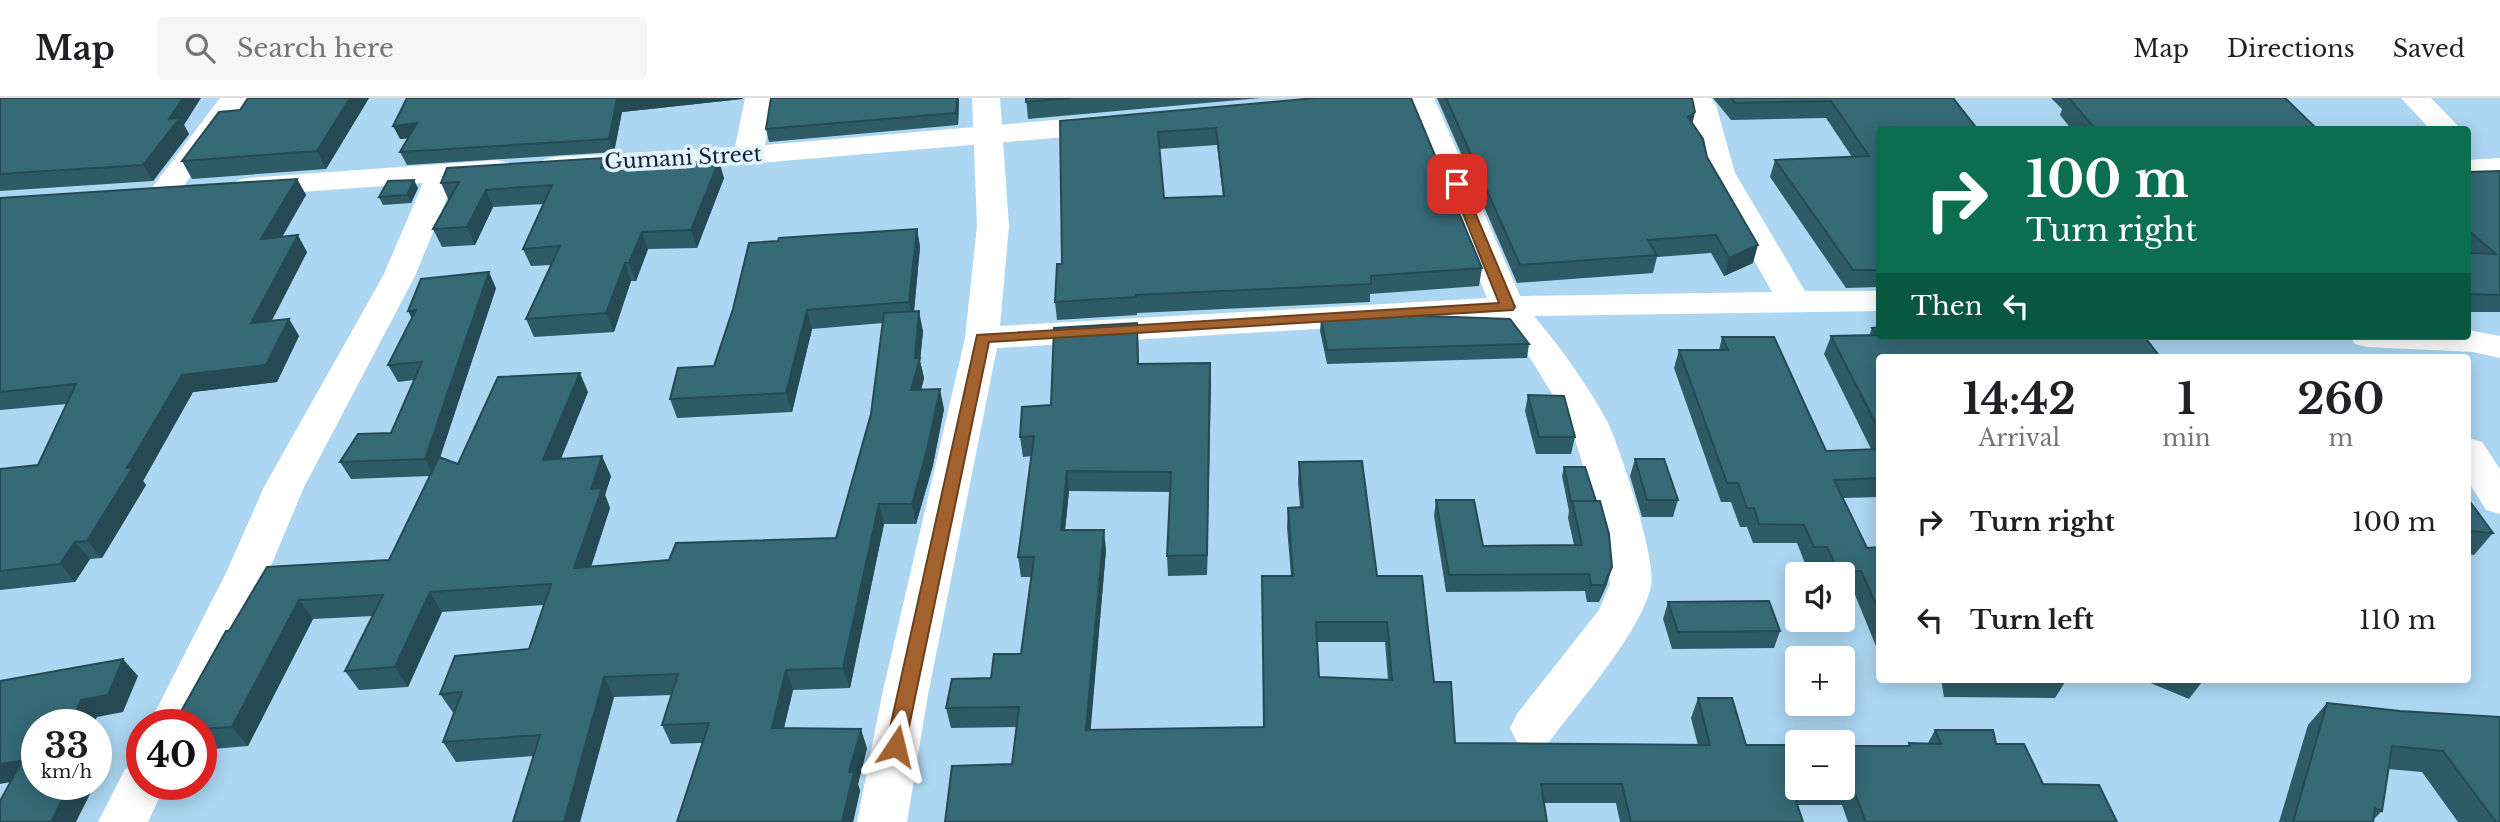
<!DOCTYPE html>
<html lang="en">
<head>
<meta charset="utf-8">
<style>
	:root { --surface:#fff; --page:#f6f6f6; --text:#202124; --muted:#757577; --line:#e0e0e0 }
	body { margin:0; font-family:"Libre Baskerville",serif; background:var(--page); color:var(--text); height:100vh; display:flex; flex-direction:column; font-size:26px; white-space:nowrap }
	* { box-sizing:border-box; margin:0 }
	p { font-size:23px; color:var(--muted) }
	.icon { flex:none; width:38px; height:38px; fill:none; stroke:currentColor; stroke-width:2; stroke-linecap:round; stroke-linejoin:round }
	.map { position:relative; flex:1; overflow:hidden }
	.sheet { position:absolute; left:1876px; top:256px; width:595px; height:329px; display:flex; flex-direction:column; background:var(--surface); border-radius:7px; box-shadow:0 4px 18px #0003 }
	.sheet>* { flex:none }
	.banner { position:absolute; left:1876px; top:28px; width:595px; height:214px; border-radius:7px; box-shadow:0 4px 18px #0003; background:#0b6e4f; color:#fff; overflow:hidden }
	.controls { position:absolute; left:1785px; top:464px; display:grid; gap:14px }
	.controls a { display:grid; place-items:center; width:70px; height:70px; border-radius:7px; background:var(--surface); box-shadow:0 4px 18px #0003; font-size:35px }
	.speed { position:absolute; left:21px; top:611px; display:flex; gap:14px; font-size:35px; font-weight:700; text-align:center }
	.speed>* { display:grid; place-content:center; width:91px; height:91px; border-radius:50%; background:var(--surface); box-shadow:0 4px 18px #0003; line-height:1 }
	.speed small { font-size:18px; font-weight:400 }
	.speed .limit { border:10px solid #d22; background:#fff; color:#111 }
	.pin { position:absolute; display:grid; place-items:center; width:60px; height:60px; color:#fff; margin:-30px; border-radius:14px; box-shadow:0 4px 10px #0006 }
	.me { position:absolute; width:77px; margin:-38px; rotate:10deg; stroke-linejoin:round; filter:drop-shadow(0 0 5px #0008) }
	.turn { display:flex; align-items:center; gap:24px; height:147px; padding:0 35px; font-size:32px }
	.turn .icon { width:91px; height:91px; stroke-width:2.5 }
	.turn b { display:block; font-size:49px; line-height:60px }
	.then { display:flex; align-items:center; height:66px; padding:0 35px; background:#0003; gap:14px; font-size:26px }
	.eta { display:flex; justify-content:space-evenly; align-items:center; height:119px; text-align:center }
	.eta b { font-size:42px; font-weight:700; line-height:49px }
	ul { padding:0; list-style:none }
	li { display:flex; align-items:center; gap:21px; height:98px; padding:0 35px }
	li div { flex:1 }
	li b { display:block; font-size:26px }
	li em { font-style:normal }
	header { display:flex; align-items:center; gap:42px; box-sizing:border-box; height:98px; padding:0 35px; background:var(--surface); border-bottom:2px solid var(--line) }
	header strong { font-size:33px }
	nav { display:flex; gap:38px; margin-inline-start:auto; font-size:24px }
	.search { width:490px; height:63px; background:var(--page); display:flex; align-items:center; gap:18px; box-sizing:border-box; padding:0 24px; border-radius:7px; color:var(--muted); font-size:26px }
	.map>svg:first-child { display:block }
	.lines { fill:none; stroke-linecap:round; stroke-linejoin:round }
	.minor { fill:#fff; fill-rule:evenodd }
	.tertiary { fill:#fff; fill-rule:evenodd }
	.wall { fill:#2e5b66; fill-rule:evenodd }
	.shaded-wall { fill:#264a53 }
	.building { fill:#366a77; stroke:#264a53; stroke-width:2; fill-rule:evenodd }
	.route { fill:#a3622d; stroke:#6a401d; stroke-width:2 }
	.labels { text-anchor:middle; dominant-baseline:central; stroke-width:7; stroke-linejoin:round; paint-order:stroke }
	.far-street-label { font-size:21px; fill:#11222c; stroke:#e2f3ff }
</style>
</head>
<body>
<header>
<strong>Map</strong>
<div class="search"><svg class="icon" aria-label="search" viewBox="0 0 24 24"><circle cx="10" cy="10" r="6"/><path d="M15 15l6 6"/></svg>Search here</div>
<nav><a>Map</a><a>Directions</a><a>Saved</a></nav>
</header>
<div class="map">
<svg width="2500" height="724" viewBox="0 0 2500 724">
	<rect width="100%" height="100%" fill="#acd6f2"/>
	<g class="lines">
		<g class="minor">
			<polygon points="220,0 248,0 174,101 163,104 152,101 148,95"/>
			<polygon points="745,0 773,0 765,47 1112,17 1122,20 1126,26 1122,32 1112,35 748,66 554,77 543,74 539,68 543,62 554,59 735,49"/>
			<path d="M1406,0H1434L1520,198L1772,194L1705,75L1688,7L1683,0H1711L1716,7L1735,75L1805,193H1880V213L1534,218C1561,250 1587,286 1607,323C1620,349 1657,463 1651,488C1641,534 1579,604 1549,644L1533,649L1517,644L1510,630L1517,616L1599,512L1610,486L1607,446L1570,325L1527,255L1499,220L982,251L970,248L965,240L970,232L982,229L1487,200Z"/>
			<polygon points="2401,0 2431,0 2462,32 2431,32"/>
			<polygon points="2500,60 2500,78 2468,80 2468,62"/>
			<polygon points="497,62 508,65 512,71 508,77 454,83 415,178 304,389 268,475 195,626 149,626 226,475 264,389 383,178 423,85 247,98 236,95 232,89 236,83 247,80"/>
			<polygon points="2468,232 2500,238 2500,260 2473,254 2367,249 2355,246 2350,238 2468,238"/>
			<polygon points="2468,340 2482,344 2500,371 2500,416 2486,412 2468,383"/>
			<polygon points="142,666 142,686 166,686 148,724 98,724 125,671"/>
		</g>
		<polygon class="tertiary" points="972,0 1000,0 1009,128 999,240 928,597 907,724 857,724 882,597 965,240 977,128"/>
	</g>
	<g class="wall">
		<polygon points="0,0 184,27 189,36 153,83 0,93"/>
		<polygon points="369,0 326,71 192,81 182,63"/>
		<polygon points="407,0 743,0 742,1 622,14 614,54 407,67 400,54 408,40 400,41"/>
		<polygon points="771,0 959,0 958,27 769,44 766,31"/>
		<polygon points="1026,0 1261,0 1028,21"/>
		<path d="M1316,0L1482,170L1479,188L1370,196V204L1137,215V217L1057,222L1055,204L1062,166L1060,23ZM1217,47L1223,98L1164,100L1159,51Z"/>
		<polygon points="1437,0 1692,0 1695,14 1692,26 1753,165 1724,178 1711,155 1657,159 1653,175 1517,185"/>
		<polygon points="1713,0 1953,0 1880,32 1880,189 1846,190 1770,79 1775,62 1852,59 1826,20 1731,22"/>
		<polygon points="2051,0 2285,0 2318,32 2072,32 2060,17 2062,11"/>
		<polygon points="606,69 724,80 697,150 648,151 636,183 631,183 614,234 534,239 526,221 551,167 531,168 523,151 544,106 493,109 475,147 442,149 433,131 449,103 441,85"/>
		<polygon points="2500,73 2500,214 2468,214 2468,74"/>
		<polygon points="297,81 306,97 282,139 307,154 271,223 289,221 299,238 277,284 193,294 143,383 146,387 102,460 90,461 75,484 0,492 0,371 38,367 67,306 0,312 0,100"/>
		<polygon points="418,90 411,105 383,107 379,99"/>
		<polygon points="917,131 920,149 914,214 923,233 920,263 924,280 921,292 944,311 933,367 916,426 884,426 850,590 793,592 784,630 867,650 858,686 860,693 853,724 677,724 702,645 671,646 662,627 672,597 614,599 580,724 513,724 533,658 456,664 443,644 454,616 440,596 529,551 544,507 442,514 408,589 359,592 345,573 373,518 313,521 248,648 201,652 201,626 229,533 389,462 430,378 351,381 340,364 391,335 414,282 398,284 388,267 496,190 440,359 458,366 588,294 561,361 611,378 605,397 610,410 591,469 669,462 836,440 871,316 883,225 812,231 792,314 677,320 670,301 714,268"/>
		<polygon points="1321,219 1529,246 1527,260 1327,266 1320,233"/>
		<polygon points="1880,229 1880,399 1843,400 1867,450 1880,449 1880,553 1878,553 1853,492 1843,492 1843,476 1823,476 1819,468 1806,468 1797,445 1753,445 1747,429 1740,429 1731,404 1721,404 1674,270 1679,252 1719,252 1722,239 1826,353 1871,351 1824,256 1831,238 1869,238 1872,230"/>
		<path d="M1138,244L1139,266L1210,265L1207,477L1168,478L1167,458L1170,394L1069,393L1065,432L1106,452L1090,632L1263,629L1291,478L1287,429L1288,410L1300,409L1298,384L1299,364L1377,478L1434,584L1455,645L1698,647L1691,620L1698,600L1746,647H1797V690H1843V648H1908L1909,645H1928L1935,632L1996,646L2043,686L2117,724H1848L1842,707H1797L1803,724H1620L1616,705H1544L1012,666L1017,629L951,630L946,610L991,580L1021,556L1031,479H1021L1018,459L1032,358L1023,359L1020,339L1051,307ZM1317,544H1385L1388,582L1319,579Z"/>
		<polygon points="1528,297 1575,339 1571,356 1536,356 1525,313"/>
		<polygon points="1635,361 1678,402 1673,419 1642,419 1630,378"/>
		<polygon points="1564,369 1607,486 1599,504 1587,504 1585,493 1446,494 1434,418 1436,402 1483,448 1574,447 1568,420 1569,413 1562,378"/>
		<polygon points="2468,401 2493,435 2474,457 2468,456"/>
		<polygon points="1668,504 1780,533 1774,550 1672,551 1663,521"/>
		<polygon points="1941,581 2067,581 2055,600 1944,599"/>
		<polygon points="2141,581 2203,581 2202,584 2189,601"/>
		<polygon points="2327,605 2400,613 2500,619 2500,724 2458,724 2422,674 2388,671 2382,713 2374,721 2373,724 2279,724 2308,627"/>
	</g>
	<g class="shaded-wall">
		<polygon points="183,0 201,0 184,27 189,36 153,83 143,67 169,21"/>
		<polygon points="350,0 369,0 326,71 317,53"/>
		<polygon points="627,0 743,0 742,1 622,14 614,54 609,41 617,1"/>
		<polygon points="957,0 959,0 959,4 958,27 956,15"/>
		<polygon points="1695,14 1691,31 1688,19"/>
		<polygon points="417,25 424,39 400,41 393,28"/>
		<polygon points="603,60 609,78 601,70"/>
		<polygon points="719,63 724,80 697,150 691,132"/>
		<polygon points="297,81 306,97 271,158 261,141"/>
		<polygon points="414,82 418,90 411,105 407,97"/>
		<polygon points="486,92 493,109 475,147 467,129"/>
		<polygon points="917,131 920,149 913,223 909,204"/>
		<polygon points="642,134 648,151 636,183 629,165"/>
		<polygon points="298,137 307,154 262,242 251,225"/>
		<polygon points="1758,147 1753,165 1724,178 1729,160"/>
		<polygon points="625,165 631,183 614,234 606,215"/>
		<polygon points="489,174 496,190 434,378 425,361"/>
		<polygon points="416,212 416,229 408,213"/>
		<polygon points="807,212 812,231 792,314 786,295"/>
		<polygon points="919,213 923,233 920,263 924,280 916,312 911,292"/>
		<polygon points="289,221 299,238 277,284 193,294 143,383 146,387 102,460 87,443 127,370 182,277"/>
		<polygon points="1210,265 1211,285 1207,477 1207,457"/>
		<polygon points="580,275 588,294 552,382 543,362"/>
		<polygon points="940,291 944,311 933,367 916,426 912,406"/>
		<polygon points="602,358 611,378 605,397 610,410 584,490 574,470 591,391"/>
		<polygon points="1067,373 1069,393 1063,452 1061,432"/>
		<polygon points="879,406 884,426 850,590 843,570"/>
		<polygon points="1104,432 1106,452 1089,651 1086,632"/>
		<polygon points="75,444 90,461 75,484 60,466"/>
		<polygon points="1612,469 1607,486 1599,504 1604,487"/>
		<polygon points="430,494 442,514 408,589 395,569"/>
		<polygon points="299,502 313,521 248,648 232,629"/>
		<polygon points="123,561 138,578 123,614 97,619 93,626 70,626 81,602"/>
		<polygon points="786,572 793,592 779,650 772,630"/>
		<polygon points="604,579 614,599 580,724 564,724"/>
		<polygon points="861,631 867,650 858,686 860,693 853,724 842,724 849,674"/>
		<polygon points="22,663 37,679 0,686 0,666"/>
		<polygon points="70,686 95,686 76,724 51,724"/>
	</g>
	<g class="building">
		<polygon points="0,0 183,0 169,21 180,20 143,67 0,76"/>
		<polygon points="248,0 350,0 317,53 182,63 219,14 240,12"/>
		<polygon points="407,0 627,0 617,1 609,41 400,54 417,25 393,28"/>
		<polygon points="771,0 957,0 956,15 766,31"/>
		<polygon points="1026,0 1071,0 1026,4"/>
		<path d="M1316,0H1411L1482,170L1371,178V186L1136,197V199L1055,204L1057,166H1062L1060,23ZM1216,30L1224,98L1164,100L1158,34Z"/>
		<polygon points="1446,0 1692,0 1695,14 1688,19 1703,41 1707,59 1758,147 1729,160 1716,137 1648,142 1657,157 1520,167"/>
		<polygon points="1731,0 1953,0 1978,32 1880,32 1880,172 1853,172 1775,62 1869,58 1831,3 1735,5"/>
		<polygon points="2069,0 2285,0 2318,32 2096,32"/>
		<polygon points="603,60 601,70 719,63 691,132 642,134 629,165 625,165 606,215 526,221 560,148 523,151 552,87 486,92 467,129 433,131 459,84 441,85 447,70"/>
		<polygon points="2500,73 2500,197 2468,196 2468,155 2496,156 2468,132 2468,74"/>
		<polygon points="297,81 261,141 298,137 251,225 289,221 266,267 182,277 127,370 133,369 87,443 75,444 60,466 0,473 0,371 38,367 76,286 0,294 0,100"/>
		<polygon points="414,82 407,97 379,99 388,83"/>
		<polygon points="917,131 909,204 807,212 786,295 670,301 678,270 714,268 733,211 749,145 778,143 779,140"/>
		<polygon points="489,174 425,361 340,364 358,336 391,335 422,264 388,267 416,212 408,213 421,181"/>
		<polygon points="919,213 915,260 920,260 911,292 940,291 928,348 912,406 879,406 843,570 786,572 772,630 861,631 849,674 854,674 842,724 677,724 709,625 662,627 678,576 604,579 564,724 513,724 540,637 443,644 462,594 440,596 455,558 529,551 551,486 430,494 395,569 345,573 383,497 299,502 232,629 201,631 201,626 174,626 226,533 229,533 267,469 389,462 439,359 458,366 498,279 580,275 543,362 602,358 591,391 602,390 574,470 669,462 676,445 836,440 871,316 884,215"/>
		<polygon points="1371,216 1510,221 1529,246 1327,252 1321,219"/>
		<path d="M1137,225L1138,266L1210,265L1207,457L1167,458L1171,374L1067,373L1061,432H1104L1086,632L1264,629L1262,478H1293L1288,410L1303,409L1299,364L1362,363L1377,478H1422L1434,584H1451L1455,645L1710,647L1698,600H1732L1746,647H1797V688H1791L1803,724H1631L1622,686H1541L1547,724H945L952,668L1012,666L1019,609L946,610L952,581L991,580L994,556H1021L1034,459H1018L1034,338L1020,339L1022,309L1051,307L1054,230ZM1316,524H1387L1392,582L1319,579Z"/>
		<polygon points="1880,229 1880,238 2144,238 2160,259 1880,259 1880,334 1831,238 1877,237 1872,230"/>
		<polygon points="1722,239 1774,239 1826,353 1880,351 1880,380 1834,382 1867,450 1880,449 1880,516 1861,473 1839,474 1827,449 1814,449 1804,427 1759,426 1754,410 1747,410 1738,385 1727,385 1679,252 1728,252"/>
		<polygon points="1528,297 1564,298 1575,339 1539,339"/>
		<polygon points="1635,361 1664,361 1678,402 1647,402"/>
		<polygon points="1564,369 1585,369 1596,403 1572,403 1571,404"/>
		<polygon points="2468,401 2493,435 2468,433"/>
		<polygon points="1436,402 1474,402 1483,448 1582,447 1572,403 1600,403 1609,436 1612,469 1604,487 1591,487 1589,476 1449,477"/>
		<polygon points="1769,503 1780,533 1678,534 1668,504"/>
		<polygon points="123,561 108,597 81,602 70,626 37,626 37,686 70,686 51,724 0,724 0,703 22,663 0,666 0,583"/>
		<polygon points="2327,605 2400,613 2500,619 2500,724 2496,724 2443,653 2392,648 2382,713 2375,710 2373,724 2293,724"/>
		<polygon points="1935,632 1993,632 1996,646 2024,646 2043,686 2099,687 2117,724 1866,724 1852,688 1843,688 1843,648 1910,648 1909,645 1941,646"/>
	</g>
	<polygon class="route" points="1457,83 1463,86 1515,209 1513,212 989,244 905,648 903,653 896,656 889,653 886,648 977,237 1499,205 1451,86"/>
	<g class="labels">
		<g class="far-street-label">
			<text transform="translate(683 60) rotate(-3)">Gumani Street</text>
		</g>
	</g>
</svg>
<div class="controls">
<a><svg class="icon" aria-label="sound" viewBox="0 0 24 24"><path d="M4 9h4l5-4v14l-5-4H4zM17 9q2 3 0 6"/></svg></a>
<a>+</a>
<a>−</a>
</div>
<div class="speed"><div>33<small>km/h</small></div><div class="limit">40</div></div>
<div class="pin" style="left:1457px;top:86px;background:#d93025"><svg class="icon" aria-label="arrive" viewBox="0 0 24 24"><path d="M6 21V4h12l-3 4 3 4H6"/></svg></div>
<svg class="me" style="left:896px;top:648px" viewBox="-20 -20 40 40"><path d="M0-17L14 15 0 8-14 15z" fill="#a3622d" stroke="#fff" stroke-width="4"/></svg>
<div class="banner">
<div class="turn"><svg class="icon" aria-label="right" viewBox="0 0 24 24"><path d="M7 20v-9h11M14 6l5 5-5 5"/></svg><div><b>100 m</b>Turn right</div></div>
<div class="then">Then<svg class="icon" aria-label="left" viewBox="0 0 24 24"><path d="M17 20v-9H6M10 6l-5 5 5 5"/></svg></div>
</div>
<section class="sheet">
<div class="eta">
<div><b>14:42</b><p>Arrival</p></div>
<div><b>1</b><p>min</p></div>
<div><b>260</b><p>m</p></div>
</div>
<ul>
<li><svg class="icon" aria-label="right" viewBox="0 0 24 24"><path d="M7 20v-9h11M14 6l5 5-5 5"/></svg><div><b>Turn right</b></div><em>100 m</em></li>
<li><svg class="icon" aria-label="left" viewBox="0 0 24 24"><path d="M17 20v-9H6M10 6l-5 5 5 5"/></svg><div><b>Turn left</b></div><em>110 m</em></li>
</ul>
</section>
</div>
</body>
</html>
